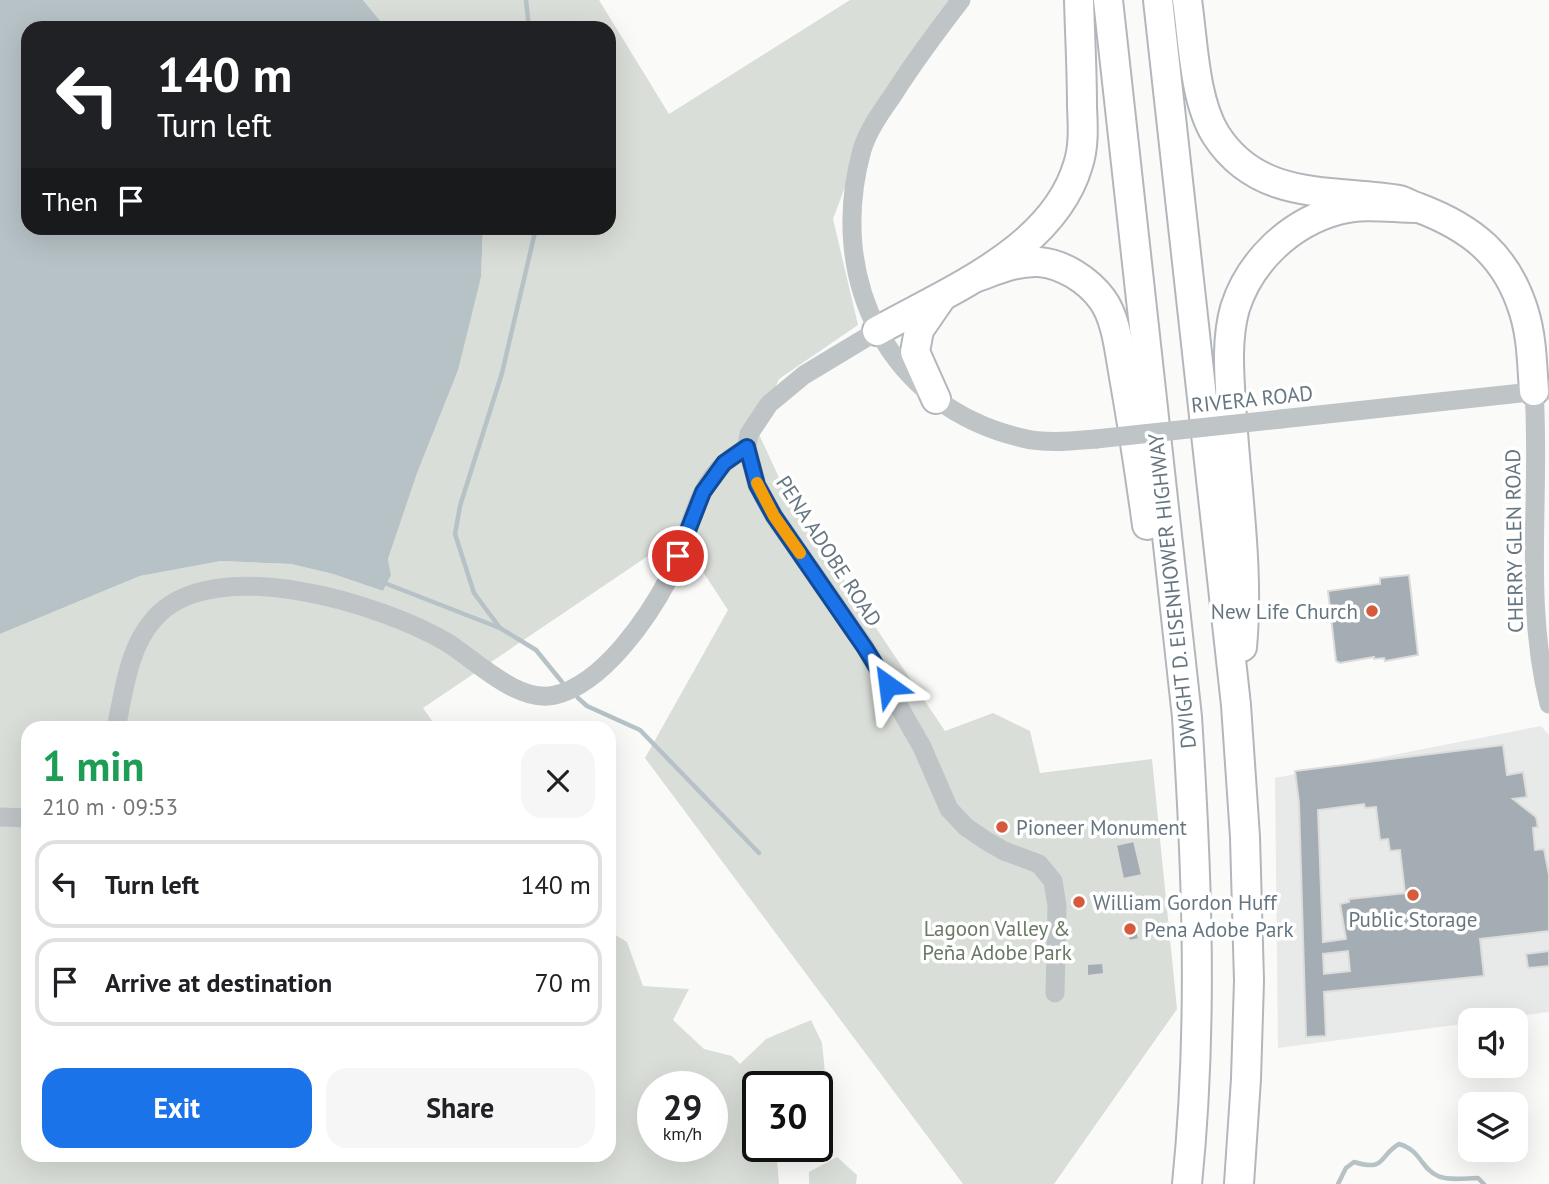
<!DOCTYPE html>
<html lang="en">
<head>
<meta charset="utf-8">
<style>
	:root { --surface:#fff; --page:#f6f6f6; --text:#202124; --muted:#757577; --line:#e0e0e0; --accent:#1a73e8 }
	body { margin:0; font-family:"PT Sans",sans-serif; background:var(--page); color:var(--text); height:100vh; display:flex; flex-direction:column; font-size:26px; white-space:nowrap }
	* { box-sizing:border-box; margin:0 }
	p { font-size:23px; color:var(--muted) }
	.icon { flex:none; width:38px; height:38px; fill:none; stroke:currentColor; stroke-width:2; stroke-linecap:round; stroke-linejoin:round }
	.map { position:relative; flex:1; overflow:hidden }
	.drawer { position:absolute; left:21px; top:721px; width:595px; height:441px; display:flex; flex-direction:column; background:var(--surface); border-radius:21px; box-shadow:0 7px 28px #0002 }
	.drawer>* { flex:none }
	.banner { position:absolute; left:21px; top:21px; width:595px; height:214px; border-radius:21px; box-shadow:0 7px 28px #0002; background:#202124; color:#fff; overflow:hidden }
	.fabs { position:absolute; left:1458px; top:1008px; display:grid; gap:14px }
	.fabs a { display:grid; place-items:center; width:70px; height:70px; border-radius:14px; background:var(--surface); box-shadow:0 7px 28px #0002; font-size:35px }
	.speed { position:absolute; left:637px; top:1071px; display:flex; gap:14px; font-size:35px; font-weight:700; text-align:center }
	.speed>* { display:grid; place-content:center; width:91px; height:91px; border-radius:50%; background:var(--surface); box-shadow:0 7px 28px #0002; line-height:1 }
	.speed small { font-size:18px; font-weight:400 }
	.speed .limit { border:4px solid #111; border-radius:10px; background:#fff; color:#111 }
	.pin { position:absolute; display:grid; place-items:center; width:60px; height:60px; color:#fff; margin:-30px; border:4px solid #fff; border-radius:50%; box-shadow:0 2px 7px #0007 }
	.me { position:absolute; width:77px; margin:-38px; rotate:329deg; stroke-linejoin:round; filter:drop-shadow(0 0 5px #0008) }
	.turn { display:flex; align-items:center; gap:24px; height:147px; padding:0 21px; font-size:32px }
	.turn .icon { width:91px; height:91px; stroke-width:2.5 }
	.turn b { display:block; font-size:49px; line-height:60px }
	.then { display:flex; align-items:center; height:66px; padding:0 21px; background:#0003; gap:14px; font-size:26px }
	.round { display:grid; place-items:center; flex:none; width:74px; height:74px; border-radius:21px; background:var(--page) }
	.summary { display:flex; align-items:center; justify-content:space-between; height:119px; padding:0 21px }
	h1 { font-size:42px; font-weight:700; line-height:52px; color:#1e9e55 }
	.button { display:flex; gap:14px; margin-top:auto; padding:14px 21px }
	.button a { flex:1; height:80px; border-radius:21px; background:var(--accent); color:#fff; font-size:28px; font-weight:700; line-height:80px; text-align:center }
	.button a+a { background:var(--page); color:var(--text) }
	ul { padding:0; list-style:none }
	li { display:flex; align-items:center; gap:21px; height:88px; margin:0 14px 10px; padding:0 7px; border:4px solid var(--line); border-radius:21px }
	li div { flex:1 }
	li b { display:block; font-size:26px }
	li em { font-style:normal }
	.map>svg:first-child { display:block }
	.built { fill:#e8e9e9 }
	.green { fill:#daded8; fill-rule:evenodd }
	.water { fill:#b7c2c6 }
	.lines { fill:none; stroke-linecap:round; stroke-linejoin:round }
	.stream { stroke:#b7c2c6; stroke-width:4.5 }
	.building { fill:#a4adb3; stroke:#dcdcda; stroke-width:2; fill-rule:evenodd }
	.highway-casing { stroke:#b3b7bb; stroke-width:32 }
	.minor { stroke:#bfc4c7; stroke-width:19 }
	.highway { stroke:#fff; stroke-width:28 }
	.minor-bridge { stroke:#bfc4c7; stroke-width:19 }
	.route-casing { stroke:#114b97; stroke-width:18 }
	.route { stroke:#1a73e8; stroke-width:12 }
	.slow { stroke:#f59e0b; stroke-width:12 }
	.poi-dot { fill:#d65b3c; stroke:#fff; stroke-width:2.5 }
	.labels { text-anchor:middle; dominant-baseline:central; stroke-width:7; stroke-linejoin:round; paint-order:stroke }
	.street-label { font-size:21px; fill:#667681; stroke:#fff }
	.poi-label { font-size:21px; fill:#667681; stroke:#fff; text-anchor:start }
	.park-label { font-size:21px; fill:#6a7966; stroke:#fff }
</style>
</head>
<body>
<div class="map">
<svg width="1549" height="1184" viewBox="0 0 1549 1184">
	<rect width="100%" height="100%" fill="#fafaf8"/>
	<polygon class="built" points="1541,726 1549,735 1549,1012 1488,1020 1470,1020 1470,1023 1278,1048 1275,778"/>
	<g class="green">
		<path d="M363,0H599L669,114L850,0H958L877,102L833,219L858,325L779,379L757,430L787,495L945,731L993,713L1030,731L1040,773L1152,759L1177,1009L1054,1184H963L645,758L728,610L679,535L423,708L437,728H28V1155H609V931L627,942L643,986L689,989L673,1020L704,1049L732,1056L740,1064L766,1039L811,1020L822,1043L828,1103L817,1112V1087H758V1146H780L776,1150L779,1184H0V634L140,576L221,561L291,564L333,574L383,591L391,575L388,559L481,277L483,228H609V28H386ZM653,1087H712V1146H653Z"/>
		<polygon points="837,1157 857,1175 856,1184 809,1184 809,1172"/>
	</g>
	<polygon class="water" points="0,0 363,0 386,28 28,28 28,228 483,228 481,277 458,370 417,473 388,559 391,575 383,591 333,574 291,564 221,561 140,576 0,634"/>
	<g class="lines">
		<g class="stream">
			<polyline points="526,0 529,28"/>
			<polyline points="536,228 502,373 460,506 455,534 474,593 500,628 536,650 562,682"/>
			<polyline points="387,584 500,628"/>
			<polyline points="578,698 587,706 640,730 759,853"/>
			<path d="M1338,1184L1346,1168L1354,1162C1387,1172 1378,1156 1399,1144C1421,1150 1421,1169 1438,1176C1448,1181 1467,1178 1478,1178L1484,1184"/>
		</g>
	</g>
	<g class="building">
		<polygon points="1409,575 1418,655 1385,661 1384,658 1374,659 1374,657 1340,663 1336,661 1328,591 1380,584 1380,578"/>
		<path d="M1503,745L1507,775L1523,772L1527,797L1513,799L1536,817L1538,827L1533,828L1535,850L1544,849L1549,875V931L1480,939L1484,976L1324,992L1326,1036L1306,1037L1299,803L1295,771ZM1364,804L1365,808L1376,807L1380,840L1388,839L1390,851L1400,850L1405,893L1349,899V902L1340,904L1346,939L1323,942L1318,810ZM1348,951L1350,971L1324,974L1323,954Z"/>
		<polygon points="1134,841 1142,875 1123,879 1116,845"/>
		<polygon points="1135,923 1139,939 1129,941 1125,925"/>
		<polygon points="1549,951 1549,966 1528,968 1526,954"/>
		<polygon points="1103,963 1104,974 1087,976 1087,964"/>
	</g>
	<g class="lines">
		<g class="highway-casing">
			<g id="highway">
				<path d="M1108,0L1187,717C1197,873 1203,1028 1187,1184"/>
				<polyline points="1158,0 1236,705 1245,837 1249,981 1246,1079 1239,1184"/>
				<path d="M1187,0C1193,40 1194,100 1216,135C1259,202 1332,189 1399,200C1406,202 1412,206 1419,208C1472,228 1507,256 1524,312C1532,338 1532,365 1534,391"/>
				<path d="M977,277C997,270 1016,261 1039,262C1063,264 1088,280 1102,299C1116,318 1119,348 1123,371C1132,422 1140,474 1147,525"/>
				<path d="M877,331C948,291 1053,250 1078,165C1084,147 1083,126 1082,107C1082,71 1080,36 1079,0"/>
				<polyline points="936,399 915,352 919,330 941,298"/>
				<path d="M1242,647C1249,572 1237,494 1232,419C1230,383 1225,343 1235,308C1250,261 1290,223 1338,210C1365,203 1391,208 1417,208"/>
			</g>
		</g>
		<g class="minor">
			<path d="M961,0C937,31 914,62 893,95C881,112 868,130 862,150C826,279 888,407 1022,438C1046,444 1072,441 1096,439"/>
			<polyline points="877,331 804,375 769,404 749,434 747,447 757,485 774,516 865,647 922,747 949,809 966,827 985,840 1004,851 1039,864 1053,881 1057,906 1055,993"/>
			<path d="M1534,391C1541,496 1523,600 1549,704"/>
			<polyline points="1281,419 1549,390"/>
			<path d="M116,728C124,692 128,648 154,619C212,551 383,604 448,643C476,661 519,704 555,695C603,684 648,618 670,576C689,540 693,491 725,463C731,457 740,452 747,447"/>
			<polyline points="0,817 28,818"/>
		</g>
		<use href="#highway" class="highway"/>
		<polyline class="minor-bridge" points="1096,439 1281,419"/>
	</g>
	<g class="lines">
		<g class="route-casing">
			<polyline id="route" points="678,556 703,492 724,463 747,447 757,485 774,516 865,648 888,685"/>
		</g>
		<use href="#route" class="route"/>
		<polyline class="slow" points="757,483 774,516 800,553"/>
	</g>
	<g class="poi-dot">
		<circle cx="1372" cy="611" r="7"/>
		<circle cx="1002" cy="827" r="7"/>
		<circle cx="1413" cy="895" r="7"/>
		<circle cx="1079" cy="902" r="7"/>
		<circle cx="1130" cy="929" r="7"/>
	</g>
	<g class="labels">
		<g class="street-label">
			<text transform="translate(1252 399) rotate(-6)">RIVERA ROAD</text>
			<text transform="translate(1514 541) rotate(-91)">CHERRY GLEN ROAD</text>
			<text transform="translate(829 551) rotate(57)">PENA ADOBE ROAD</text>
			<text transform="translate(1172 591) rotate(-96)">DWIGHT D. EISENHOWER HIGHWAY</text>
		</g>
		<g class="poi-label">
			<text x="1358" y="611" text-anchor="end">New Life Church</text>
			<text x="1016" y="827">Pioneer Monument</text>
			<text x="1093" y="902">William Gordon Huff</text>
			<text x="1413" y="919" text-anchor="middle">Public Storage</text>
			<text x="1144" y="929">Pena Adobe Park</text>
		</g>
		<g class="park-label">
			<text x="997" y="928">Lagoon Valley &amp;<tspan x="997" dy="24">Peña Adobe Park</tspan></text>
		</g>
	</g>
</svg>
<div class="fabs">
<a><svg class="icon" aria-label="sound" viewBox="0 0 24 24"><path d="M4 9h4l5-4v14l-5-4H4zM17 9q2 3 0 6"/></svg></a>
<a><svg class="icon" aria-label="layers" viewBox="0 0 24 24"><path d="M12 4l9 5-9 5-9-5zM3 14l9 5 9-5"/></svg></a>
</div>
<div class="speed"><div>29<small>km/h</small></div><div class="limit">30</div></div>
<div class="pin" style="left:678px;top:556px;background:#d93025"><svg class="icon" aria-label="arrive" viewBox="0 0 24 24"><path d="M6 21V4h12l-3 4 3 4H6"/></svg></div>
<svg class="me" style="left:888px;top:685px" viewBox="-20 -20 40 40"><path d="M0-17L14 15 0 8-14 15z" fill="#1a73e8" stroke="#fff" stroke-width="4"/></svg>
<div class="banner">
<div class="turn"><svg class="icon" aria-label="left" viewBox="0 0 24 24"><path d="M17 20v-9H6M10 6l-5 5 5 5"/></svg><div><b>140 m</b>Turn left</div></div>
<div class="then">Then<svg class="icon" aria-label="arrive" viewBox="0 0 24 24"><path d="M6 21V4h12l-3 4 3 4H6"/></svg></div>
</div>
<section class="drawer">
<div class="summary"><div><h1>1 min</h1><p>210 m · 09:53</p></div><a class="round"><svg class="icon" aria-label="close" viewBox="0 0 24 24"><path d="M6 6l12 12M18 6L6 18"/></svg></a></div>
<ul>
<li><svg class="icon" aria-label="left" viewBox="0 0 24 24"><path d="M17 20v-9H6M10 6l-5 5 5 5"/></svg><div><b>Turn left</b></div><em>140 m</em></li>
<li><svg class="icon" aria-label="arrive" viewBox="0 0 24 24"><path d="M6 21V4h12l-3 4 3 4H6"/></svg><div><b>Arrive at destination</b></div><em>70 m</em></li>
</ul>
<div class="button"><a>Exit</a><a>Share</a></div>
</section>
</div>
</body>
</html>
